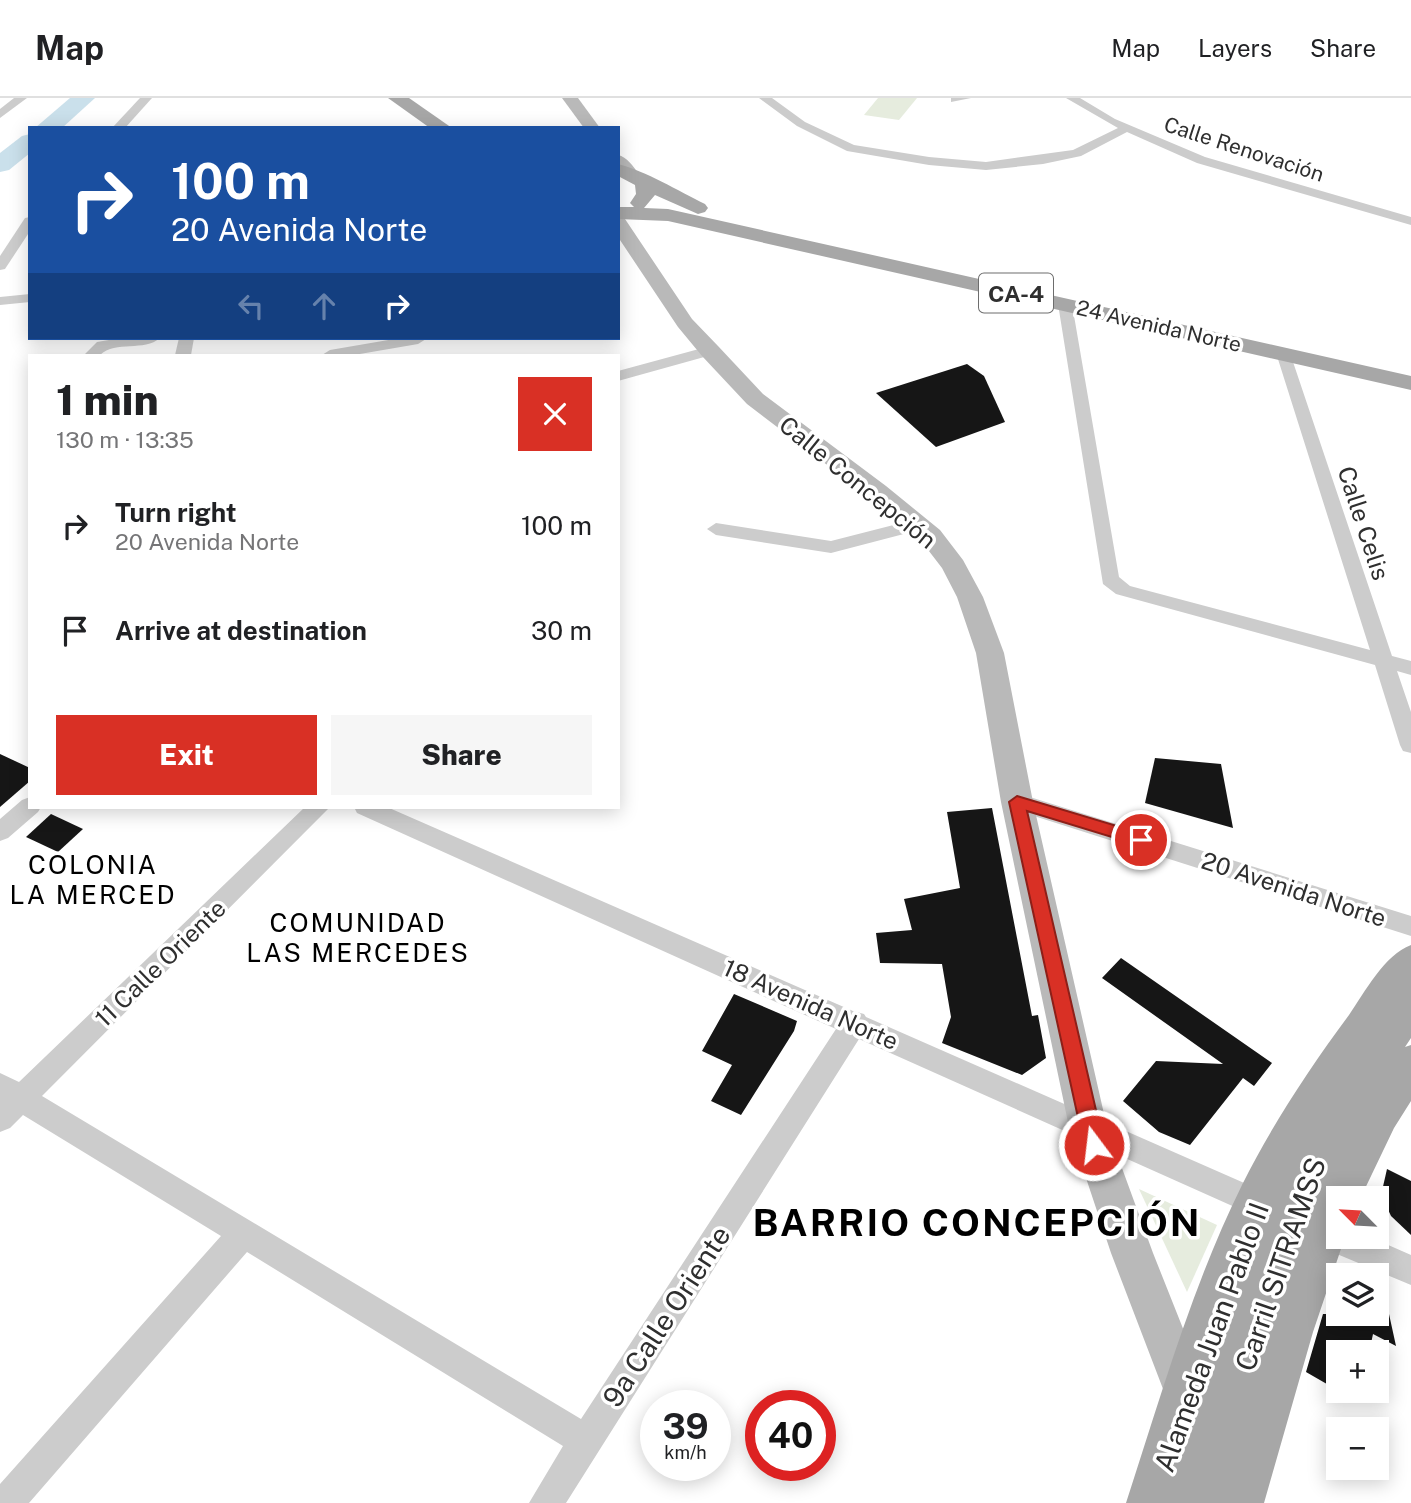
<!DOCTYPE html>
<html lang="en">
<head>
<meta charset="utf-8">
<style>
	:root { --surface:#fff; --page:#f6f6f6; --text:#202124; --muted:#757577; --line:#e0e0e0; --accent:#d93025 }
	body { margin:0; font-family:"Public Sans",sans-serif; background:var(--page); color:var(--text); height:100vh; display:flex; flex-direction:column; font-size:26px; white-space:nowrap }
	* { box-sizing:border-box; margin:0 }
	p { font-size:23px; color:var(--muted) }
	.icon { flex:none; width:38px; height:38px; fill:none; stroke:currentColor; stroke-width:2; stroke-linecap:round; stroke-linejoin:round }
	.map { position:relative; flex:1; overflow:hidden }
	.details { position:absolute; left:28px; top:256px; width:592px; height:455px; display:flex; flex-direction:column; background:var(--surface); border-radius:0px; box-shadow:0 4px 18px #0003 }
	.details>* { flex:none }
	.hud { position:absolute; left:28px; top:28px; width:592px; height:214px; border-radius:0px; box-shadow:0 4px 18px #0003; background:#1a4fa0; color:#fff; overflow:hidden }
	.needle { width:46px; rotate:294deg }
	.buttons { position:absolute; left:1326px; top:1088px; display:grid; gap:14px }
	.buttons a { display:grid; place-items:center; width:63px; height:63px; border-radius:0px; background:var(--surface); box-shadow:0 4px 18px #0003; font-size:35px }
	.speed { position:absolute; left:640px; top:1292px; display:flex; gap:14px; font-size:35px; font-weight:700; text-align:center }
	.speed>* { display:grid; place-content:center; width:91px; height:91px; border-radius:50%; background:var(--surface); box-shadow:0 4px 18px #0003; line-height:1 }
	.speed small { font-size:18px; font-weight:400 }
	.speed .limit { border:10px solid #d22; background:#fff; color:#111 }
	.pin { position:absolute; display:grid; place-items:center; width:60px; height:60px; color:#fff; margin:-30px; border:4px solid #fff; border-radius:50%; box-shadow:0 2px 7px #0007 }
	.me { position:absolute; width:77px; margin:-38px; rotate:345deg; stroke-linejoin:round; filter:drop-shadow(0 0 5px #0008) }
	.turn { display:flex; align-items:center; gap:24px; height:147px; padding:0 28px; font-size:32px }
	.turn .icon { width:91px; height:91px; stroke-width:2.5 }
	.turn b { display:block; font-size:49px; line-height:60px }
	.lanes { display:flex; align-items:center; height:66px; padding:0 28px; background:#0003; justify-content:center; gap:35px; direction:ltr }
	.lanes .off { opacity:.35 }
	.round { display:grid; place-items:center; flex:none; width:74px; height:74px; border-radius:0px; background:var(--page) }
	.overview { display:flex; align-items:center; justify-content:space-between; height:119px; padding:0 28px }
	h1 { font-size:42px; font-weight:800; line-height:52px }
	.primary-button { display:flex; gap:14px; margin-top:auto; padding:14px 28px }
	.primary-button a { flex:1; height:80px; border-radius:0px; background:var(--accent); color:#fff; font-size:28px; font-weight:800; line-height:80px; text-align:center }
	.primary-button a+a { background:var(--page); color:var(--text) }
	ul { padding:0; list-style:none }
	li { display:flex; align-items:center; gap:21px; height:105px; padding:0 28px }
	li div { flex:1 }
	li b { display:block; font-size:26px }
	li em { font-style:normal }
	header { display:flex; align-items:center; gap:42px; box-sizing:border-box; height:98px; padding:0 35px; background:var(--surface); border-bottom:2px solid var(--line) }
	header strong { font-size:33px }
	nav { display:flex; gap:38px; margin-inline-start:auto; font-size:24px }
	.map>svg:first-child { display:block }
	.green { fill:#e6ecde }
	.lines { fill:none; stroke-linecap:round; stroke-linejoin:round }
	.river { fill:#cae0eb; fill-rule:evenodd }
	.building { fill:#161616 }
	.street { fill:#ccc; fill-rule:evenodd }
	.secondary { fill:#b9b9b9; fill-rule:evenodd }
	.primary { fill:#a7a7a7; fill-rule:evenodd }
	.route { fill:#d93025; stroke:#8d1f18; stroke-width:2 }
	.labels { text-anchor:middle; dominant-baseline:central; stroke-width:7; stroke-linejoin:round; paint-order:stroke }
	.far-street-label { font-size:21px; fill:#2f2f2f; stroke:#fff }
	.shield { fill:#fff; stroke:#6d6d6d; stroke-width:2 }
	.shield-label { font-size:23px; font-weight:bold; fill:#2f2f2f }
	.street-label { font-size:24px; fill:#2f2f2f; stroke:#fff }
	.neighbourhood-label { font-size:26px; letter-spacing:2px; fill:#000; stroke:#fff }
	.near-street-label { font-size:28px; fill:#2f2f2f; stroke:#fff }
	.near-district-label { font-size:38px; font-weight:bold; letter-spacing:2px; fill:#000; stroke:#fff }
</style>
</head>
<body>
<header>
<strong>Map</strong>
<nav><a>Map</a><a>Layers</a><a>Share</a></nav>
</header>
<div class="map">
<svg width="1411" height="1405" viewBox="0 0 1411 1405">
	<rect width="100%" height="100%" fill="#fff"/>
	<g class="green">
		<polygon points="878,0 917,0 899,22 864,17"/>
		<polygon points="1139,1091 1217,1127 1187,1194"/>
	</g>
	<g class="lines">
		<g class="river">
			<polygon points="70,0 95,0 62,30 35,30"/>
			<polygon points="30,36 30,55 9,72 0,74 0,55 22,38"/>
		</g>
	</g>
	<g class="building">
		<polygon points="967,266 984,278 1005,324 936,349 876,295"/>
		<polygon points="0,656 30,670 30,683 0,709"/>
		<polygon points="1155,660 1221,666 1233,730 1145,705"/>
		<polygon points="992,710 1032,918 1038,917 1046,960 1022,977 942,945 951,919 942,866 880,865 876,835 912,832 904,801 960,790 947,714"/>
		<polygon points="51,716 83,731 58,754 26,739"/>
		<polygon points="1121,860 1272,965 1254,988 1243,980 1190,1047 1159,1034 1123,1003 1156,963 1223,966 1102,880"/>
		<polygon points="734,896 797,923 794,933 741,1017 711,1003 732,967 702,953"/>
		<polygon points="1387,1071 1411,1083 1411,1137 1391,1118 1384,1103 1382,1093"/>
		<polygon points="1323,1216 1389,1216 1396,1248 1373,1236 1369,1255 1339,1255 1339,1293 1306,1274"/>
	</g>
	<g class="lines">
		<g class="street">
			<polygon points="14,0 27,0 0,20 0,11"/>
			<polygon points="140,0 152,0 125,30 112,30"/>
			<polygon points="759,0 772,0 805,24 854,47 929,59 986,64 1073,52 1118,30 1066,0 1080,0 1115,21 1205,59 1411,119 1411,127 1197,65 1127,34 1081,58 1043,66 986,72 929,67 847,53 797,28"/>
			<polygon points="951,0 971,0 951,4"/>
			<polygon points="30,119 30,133 5,171 0,172 0,158 25,120"/>
			<polygon points="30,196 30,204 0,207 0,199"/>
			<polygon points="1065,202 1072,206 1119,479 1130,488 1370,552 1277,258 1280,255 1290,255 1392,558 1411,563 1411,577 1397,573 1411,614 1411,655 1403,653 1400,647 1375,567 1116,496 1103,486 1058,206"/>
			<path d="M121,240H160C144,254 116,242 100,257H84L97,244Z"/>
			<polygon points="179,240 194,240 191,257 175,257"/>
			<polygon points="400,240 426,241 418,246 354,257 322,257 330,252"/>
			<polygon points="710,248 718,253 715,256 618,283 618,273"/>
			<polygon points="917,421 926,427 923,431 831,455 716,437 707,431 716,425 831,443"/>
			<polygon points="1017,695 1411,818 1411,838 1009,710 1006,704 1009,698"/>
			<polygon points="30,699 30,709 41,709 38,714 8,740 0,743 0,721 22,702"/>
			<polygon points="305,709 330,709 42,998 581,1321 836,931 357,715 354,709 387,709 853,913 864,916 866,919 1267,1095 1272,1105 1267,1115 1257,1119 859,941 566,1405 529,1405 563,1348 247,1154 29,1405 0,1405 0,1386 221,1138 23,1017 10,1030 0,1034 0,975 19,984"/>
			<polygon points="1324,1120 1339,1126 1339,1139 1370,1139 1411,1157 1411,1187 1313,1146 1309,1135 1313,1124"/>
		</g>
		<g class="secondary">
			<polygon points="562,0 578,0 600,30 584,30"/>
			<path d="M618,57C627,59 633,68 638,75L635,79H623L618,73Z"/>
			<polygon points="618,120 625,121 692,221 718,248 763,296 886,388 940,432 963,462 983,499 1004,555 1033,704 1107,1029 1153,1155 1211,1301 1205,1317 1189,1323 1173,1317 1111,1155 1069,1029 1001,704 976,555 957,499 942,470 922,444 868,398 747,306 702,258 678,229 618,139"/>
		</g>
		<g class="primary">
			<polygon points="388,0 409,0 452,30 430,30"/>
			<path d="M618,66C646,73 678,93 705,106L708,110L705,114L698,116L655,97L644,110L668,111L1411,278V292L668,123L618,121V109H634L630,105L636,96L635,87L618,78Z"/>
			<path d="M1411,847V940L1405,949L1411,947V1003L1394,1030L1360,1101H1339V1139H1345L1313,1234L1264,1405H1126C1161,1298 1192,1188 1242,1087C1272,1027 1309,971 1349,917C1365,894 1384,857 1411,847Z"/>
		</g>
	</g>
	<polygon class="route" points="1017,698 1147,737 1150,742 1141,748 1027,713 1104,1047 1101,1054 1094,1056 1087,1054 1084,1047 1009,704"/>
	<g class="labels">
		<g class="far-street-label">
			<text transform="translate(1244 51) rotate(18)">Calle Renovación</text>
			<text transform="translate(1159 228) rotate(13)">24 Avenida Norte</text>
		</g>
		<rect class="shield" x="979" y="175.5" width="74" height="39" rx="5"/>
		<g class="shield-label">
			<text x="1016" y="195">CA-4</text>
		</g>
		<g class="street-label">
			<text transform="translate(858 384) rotate(39)">Calle Concepción</text>
			<text transform="translate(1364 425) rotate(72)">Calle Celis</text>
			<text transform="translate(1294 791) rotate(18)">20 Avenida Norte</text>
			<text transform="translate(160 865) rotate(-44)">11 Calle Oriente</text>
			<text transform="translate(811 906) rotate(24)">18 Avenida Norte</text>
		</g>
		<g class="neighbourhood-label">
			<text x="93" y="766">COLONIA<tspan x="93" dy="30">LA MERCED</tspan></text>
			<text x="358" y="824">COMUNIDAD<tspan x="358" dy="30">LAS MERCEDES</tspan></text>
		</g>
		<g class="near-street-label">
			<text transform="translate(1280 1166) rotate(-71)">Carril SITRAMSS</text>
			<text transform="translate(666 1218) rotate(-57)">9a Calle Oriente</text>
			<text transform="translate(1211 1239) rotate(-70)">Alameda Juan Pablo II</text>
		</g>
		<g class="near-district-label">
			<text x="977" y="1124">BARRIO CONCEPCIÓN</text>
		</g>
	</g>
</svg>
<div class="buttons">
<a><svg class="needle" viewBox="-14 -14 28 28"><path d="M0-13l5 13h-10z" fill="#e53935"/><path d="M0 13l5-13h-10z" fill="#757577"/></svg></a>
<a><svg class="icon" aria-label="layers" viewBox="0 0 24 24"><path d="M12 4l9 5-9 5-9-5zM3 14l9 5 9-5"/></svg></a>
<a>+</a>
<a>−</a>
</div>
<div class="speed"><div>39<small>km/h</small></div><div class="limit">40</div></div>
<div class="pin" style="left:1141px;top:742px;background:#d93025"><svg class="icon" aria-label="arrive" viewBox="0 0 24 24"><path d="M6 21V4h12l-3 4 3 4H6"/></svg></div>
<svg class="me" style="left:1094px;top:1047px" viewBox="-20 -20 40 40"><circle r="17" fill="#d93025" stroke="#fff" stroke-width="3"/><path d="M0-11L8 9 0 5-8 9z" fill="#fff"/></svg>
<div class="hud">
<div class="turn"><svg class="icon" aria-label="right" viewBox="0 0 24 24"><path d="M7 20v-9h11M14 6l5 5-5 5"/></svg><div><b>100 m</b>20 Avenida Norte</div></div>
<div class="lanes"><svg class="icon off" aria-label="left" viewBox="0 0 24 24"><path d="M17 20v-9H6M10 6l-5 5 5 5"/></svg><svg class="icon off" aria-label="ahead" viewBox="0 0 24 24"><path d="M12 20V5M6 11l6-6 6 6"/></svg><svg class="icon" aria-label="right" viewBox="0 0 24 24"><path d="M7 20v-9h11M14 6l5 5-5 5"/></svg></div>
</div>
<section class="details">
<div class="overview"><div><h1>1 min</h1><p>130 m · 13:35</p></div><a class="round" style="background:#d93025;color:#fff"><svg class="icon" aria-label="close" viewBox="0 0 24 24"><path d="M6 6l12 12M18 6L6 18"/></svg></a></div>
<ul>
<li><svg class="icon" aria-label="right" viewBox="0 0 24 24"><path d="M7 20v-9h11M14 6l5 5-5 5"/></svg><div><b>Turn right</b><p>20 Avenida Norte</p></div><em>100 m</em></li>
<li><svg class="icon" aria-label="arrive" viewBox="0 0 24 24"><path d="M6 21V4h12l-3 4 3 4H6"/></svg><div><b>Arrive at destination</b></div><em>30 m</em></li>
</ul>
<div class="primary-button"><a>Exit</a><a>Share</a></div>
</section>
</div>
</body>
</html>
